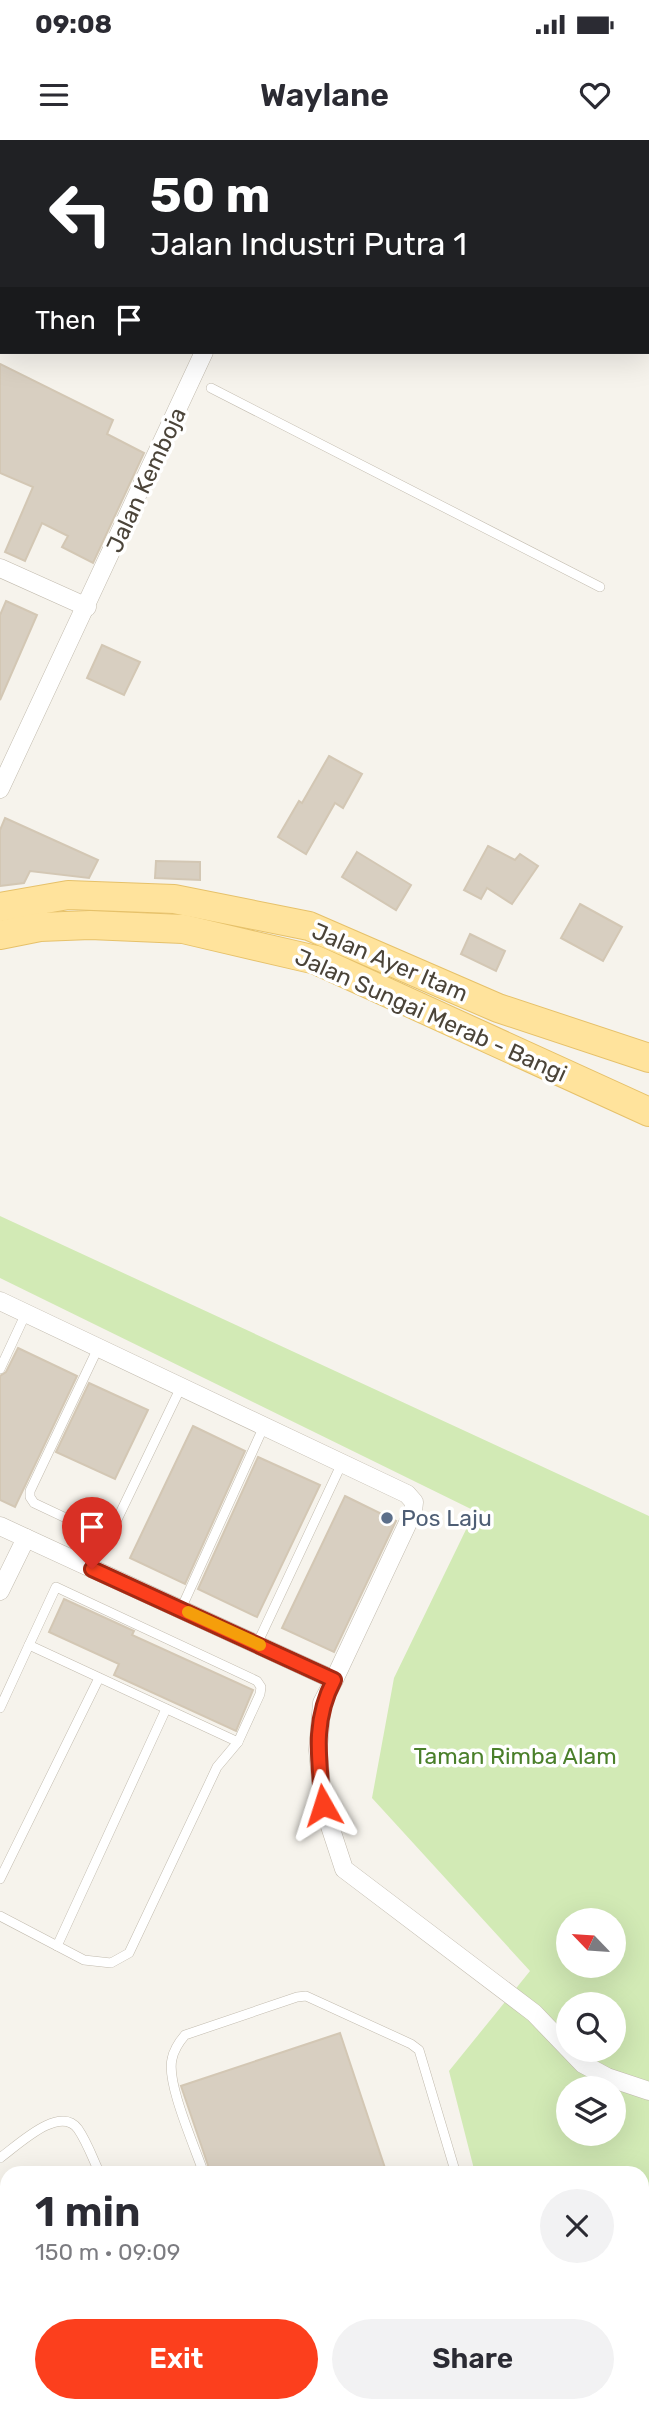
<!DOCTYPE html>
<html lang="en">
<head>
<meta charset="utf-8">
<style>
	:root { --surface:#fff; --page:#f2f2f3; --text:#2b2b33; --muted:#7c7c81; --accent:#fc3f1d }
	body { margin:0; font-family:Rubik,sans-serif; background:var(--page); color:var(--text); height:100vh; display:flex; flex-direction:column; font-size:26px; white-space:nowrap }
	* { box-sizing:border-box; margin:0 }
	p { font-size:23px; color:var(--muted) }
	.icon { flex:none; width:38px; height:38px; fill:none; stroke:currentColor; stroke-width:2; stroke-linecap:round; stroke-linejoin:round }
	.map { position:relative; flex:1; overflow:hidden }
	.sheet { position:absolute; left:0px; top:2026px; width:649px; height:247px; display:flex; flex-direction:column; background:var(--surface); border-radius:21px 21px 0 0; box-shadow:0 7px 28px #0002 }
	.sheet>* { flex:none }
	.guide { position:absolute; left:0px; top:0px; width:649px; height:214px; box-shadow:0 7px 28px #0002; background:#202124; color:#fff; overflow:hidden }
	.needle { width:46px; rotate:295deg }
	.buttons { position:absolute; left:556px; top:1768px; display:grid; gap:14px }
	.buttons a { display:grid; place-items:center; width:70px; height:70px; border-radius:50%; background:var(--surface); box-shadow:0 7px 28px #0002; font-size:35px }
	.pin { position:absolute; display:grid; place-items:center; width:60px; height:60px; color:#fff; margin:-72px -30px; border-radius:50% 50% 50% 0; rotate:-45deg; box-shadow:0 0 7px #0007 }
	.pin .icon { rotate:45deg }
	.me { position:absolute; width:77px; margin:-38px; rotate:354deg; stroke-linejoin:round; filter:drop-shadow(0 0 5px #0008) }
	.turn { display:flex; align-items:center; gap:24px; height:147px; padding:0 35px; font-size:32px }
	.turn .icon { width:91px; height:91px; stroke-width:2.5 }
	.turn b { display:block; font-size:49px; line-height:60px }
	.then { display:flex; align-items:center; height:66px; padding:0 35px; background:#0003; gap:14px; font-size:26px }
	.round { display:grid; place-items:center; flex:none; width:74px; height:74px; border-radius:37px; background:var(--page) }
	.head { display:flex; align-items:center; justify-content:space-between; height:119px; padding:0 35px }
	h1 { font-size:42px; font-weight:600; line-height:52px }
	.primary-button { display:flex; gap:14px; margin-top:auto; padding:14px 35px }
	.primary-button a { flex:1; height:80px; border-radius:42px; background:var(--accent); color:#fff; font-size:28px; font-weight:600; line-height:80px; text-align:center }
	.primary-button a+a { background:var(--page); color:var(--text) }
	.status { display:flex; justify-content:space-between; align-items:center; height:49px; padding:0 35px; background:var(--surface); direction:ltr }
	.status svg { height:19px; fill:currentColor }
	header { display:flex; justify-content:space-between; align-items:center; height:91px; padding:0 35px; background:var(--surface); font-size:32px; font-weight:600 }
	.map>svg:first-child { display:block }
	.green { fill:#d2eab5; fill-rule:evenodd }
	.building { fill:#d8cfc1; stroke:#d3c7b4; stroke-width:2 }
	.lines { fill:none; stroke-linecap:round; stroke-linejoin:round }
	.lane-casing { stroke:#c2bbae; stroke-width:10 }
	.street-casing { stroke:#c2bbae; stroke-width:19 }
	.secondary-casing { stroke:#d6c79b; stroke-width:26 }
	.primary-casing { stroke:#e6c16a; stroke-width:30 }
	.lane { stroke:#fff; stroke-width:9 }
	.street { stroke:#fff; stroke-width:18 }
	.secondary { stroke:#fff3cd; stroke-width:24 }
	.primary { stroke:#ffe39c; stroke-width:28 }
	.route-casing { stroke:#a42913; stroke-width:18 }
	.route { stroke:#fc3f1d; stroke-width:12 }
	.slow { stroke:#f59e0b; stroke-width:12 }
	.service-dot { fill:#5c6f8a; stroke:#fff; stroke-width:2.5 }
	.labels { text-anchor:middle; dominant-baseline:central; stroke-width:7; stroke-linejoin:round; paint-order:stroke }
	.street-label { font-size:23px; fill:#4b4439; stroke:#fff }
	.service-label { font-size:23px; fill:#4e5e75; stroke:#fff; text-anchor:start }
	.park-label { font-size:23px; fill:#4a7f2a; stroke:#fff }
</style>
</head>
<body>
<div class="status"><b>09:08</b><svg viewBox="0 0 49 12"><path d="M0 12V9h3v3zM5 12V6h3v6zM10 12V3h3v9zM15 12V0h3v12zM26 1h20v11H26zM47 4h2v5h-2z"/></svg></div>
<header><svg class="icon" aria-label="menu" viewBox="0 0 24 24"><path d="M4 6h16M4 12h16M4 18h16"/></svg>Waylane<svg class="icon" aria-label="heart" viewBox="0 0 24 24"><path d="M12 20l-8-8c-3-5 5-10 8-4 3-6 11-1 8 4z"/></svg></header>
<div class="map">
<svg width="649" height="2273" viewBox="0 0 649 2273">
	<rect width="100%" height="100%" fill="#f6f3ec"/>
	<path class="green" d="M0,1076L649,1376V2101L642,2106V2034L475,2033L449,1931L530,1831L372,1658L394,1538L475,1371L0,1138ZM569,1780H614V1825H569ZM569,1864H614V1909H569ZM569,1948H614V1993H569Z"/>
	<g class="building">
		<polygon points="0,224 113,280 107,294 144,313 93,423 62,407 68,396 42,383 25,421 5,412 33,347 0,333"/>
		<polygon points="6,461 37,475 0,560 0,475"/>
		<polygon points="102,505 140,522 124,555 87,538"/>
		<polygon points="329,616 362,634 343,668 335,663 306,714 278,697 299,661 302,663"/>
		<polygon points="5,678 98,720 89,738 30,731 24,743 0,746 0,690"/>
		<polygon points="488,706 515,720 520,714 538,726 512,764 487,748 481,759 464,750"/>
		<polygon points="357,712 411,745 396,770 342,737"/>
		<polygon points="156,721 200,722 200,740 155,738"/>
		<polygon points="580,764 622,787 603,821 561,798"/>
		<polygon points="470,794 505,811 496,831 461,814"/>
		<polygon points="18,1208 77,1236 15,1367 0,1360 0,1236 6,1232"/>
		<polygon points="89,1243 148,1270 115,1339 56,1312"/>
		<polygon points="193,1286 245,1311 185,1444 130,1418"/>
		<polygon points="258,1317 320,1345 257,1477 198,1449"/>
		<polygon points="345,1356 396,1381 334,1512 282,1488"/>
		<polygon points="64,1459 134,1491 132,1495 253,1550 236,1591 114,1535 119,1524 49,1492"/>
		<polygon points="340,1893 387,2034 211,2034 181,1946"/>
	</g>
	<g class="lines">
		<g class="lane-casing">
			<g id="lane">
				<polyline points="420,0 423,2"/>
				<polyline points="78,2 79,0"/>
				<polyline points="648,121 649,122"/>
				<polyline points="0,194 2,190"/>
				<polyline points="211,248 600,447"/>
				<polyline points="98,1208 30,1351 30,1357 34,1363 102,1395 113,1388 181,1247"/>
				<polyline points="0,1229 26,1173"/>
				<polyline points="181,1469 264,1286"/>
				<polyline points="257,1504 342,1323"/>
				<polyline points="0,1568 29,1505 238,1602"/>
				<polyline points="0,1739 99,1538"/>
				<polyline points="0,1776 84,1820 111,1823 129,1813 217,1627 238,1602 260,1554 261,1547 257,1541 56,1447 29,1505"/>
				<polyline points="57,1806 166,1569"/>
				<path d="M0,2018C18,2005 60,1964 78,1989C87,2002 93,2019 100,2034"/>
				<path d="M204,2034C195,2007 166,1943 172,1919C174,1909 179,1902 185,1895L297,1857L306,1856L411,1904L419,1910L456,2034"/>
				<polyline points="0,2143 7,2137"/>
				<polyline points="642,2239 649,2233"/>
				<polyline points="95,2273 104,2266"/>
				<polyline points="612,2273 617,2266"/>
			</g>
		</g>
		<g class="street-casing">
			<g id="street">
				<polyline points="305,2 306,0"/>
				<polyline points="0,428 87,467"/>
				<polyline points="0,649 204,212"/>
				<polyline points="0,1161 407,1354 414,1362 413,1372 334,1540 0,1386"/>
				<polyline points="0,1451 26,1398"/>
				<polyline points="334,1540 322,1563 318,1610 323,1665 344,1729 534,1873 583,1924 607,1937 649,1951"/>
				<polyline points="642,2142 649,2137"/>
				<polyline points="536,2273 539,2266"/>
			</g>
		</g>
		<g class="secondary-casing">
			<g id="secondary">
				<polyline points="0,2208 7,2227"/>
				<polyline points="21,2266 24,2273"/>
			</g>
		</g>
		<g class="primary-casing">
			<g id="primary">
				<polyline points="0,767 68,755 174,759 309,786 498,868 649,918"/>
				<polyline points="0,795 40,787 90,785 183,789 316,820 649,972"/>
			</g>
		</g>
		<use href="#lane" class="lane"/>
		<use href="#street" class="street"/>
		<use href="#secondary" class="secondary"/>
		<use href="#primary" class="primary"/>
	</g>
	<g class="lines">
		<g class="route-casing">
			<path id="route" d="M92,1429L334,1540C312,1582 319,1619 323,1665"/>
		</g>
		<use href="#route" class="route"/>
		<polyline class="slow" points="188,1472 260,1505"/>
	</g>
	<circle class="service-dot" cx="387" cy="1378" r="7"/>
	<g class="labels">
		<g class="street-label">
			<text transform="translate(146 340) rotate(-65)">Jalan Kemboja</text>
			<text transform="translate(390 822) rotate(23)">Jalan Ayer Itam</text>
			<text transform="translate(431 875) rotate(24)">Jalan Sungai Merab - Bangi</text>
		</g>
		<g class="service-label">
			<text x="401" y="1378">Pos Laju</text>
		</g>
		<g class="park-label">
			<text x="515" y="1616">Taman Rimba Alam</text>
		</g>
	</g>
</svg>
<div class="buttons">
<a><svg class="needle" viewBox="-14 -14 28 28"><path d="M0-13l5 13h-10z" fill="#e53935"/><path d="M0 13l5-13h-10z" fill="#7c7c81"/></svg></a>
<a><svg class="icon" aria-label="search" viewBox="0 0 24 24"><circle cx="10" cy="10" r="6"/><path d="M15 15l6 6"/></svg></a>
<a><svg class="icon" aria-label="layers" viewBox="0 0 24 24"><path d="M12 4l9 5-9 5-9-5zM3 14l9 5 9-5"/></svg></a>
</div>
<div class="pin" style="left:92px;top:1429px;background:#d93025"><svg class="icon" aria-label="arrive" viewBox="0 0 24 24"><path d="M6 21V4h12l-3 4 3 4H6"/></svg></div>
<svg class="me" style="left:323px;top:1665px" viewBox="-20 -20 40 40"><path d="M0-17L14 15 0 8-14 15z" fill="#fc3f1d" stroke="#fff" stroke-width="4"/></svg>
<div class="guide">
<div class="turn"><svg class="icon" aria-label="left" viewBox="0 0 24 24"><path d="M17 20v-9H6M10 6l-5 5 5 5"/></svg><div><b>50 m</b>Jalan Industri Putra 1</div></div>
<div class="then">Then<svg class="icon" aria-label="arrive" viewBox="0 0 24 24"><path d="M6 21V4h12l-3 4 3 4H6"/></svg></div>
</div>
<section class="sheet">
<div class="head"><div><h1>1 min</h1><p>150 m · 09:09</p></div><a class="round"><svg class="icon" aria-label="close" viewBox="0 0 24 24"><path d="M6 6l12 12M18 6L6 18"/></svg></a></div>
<div class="primary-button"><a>Exit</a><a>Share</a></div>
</section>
</div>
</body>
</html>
